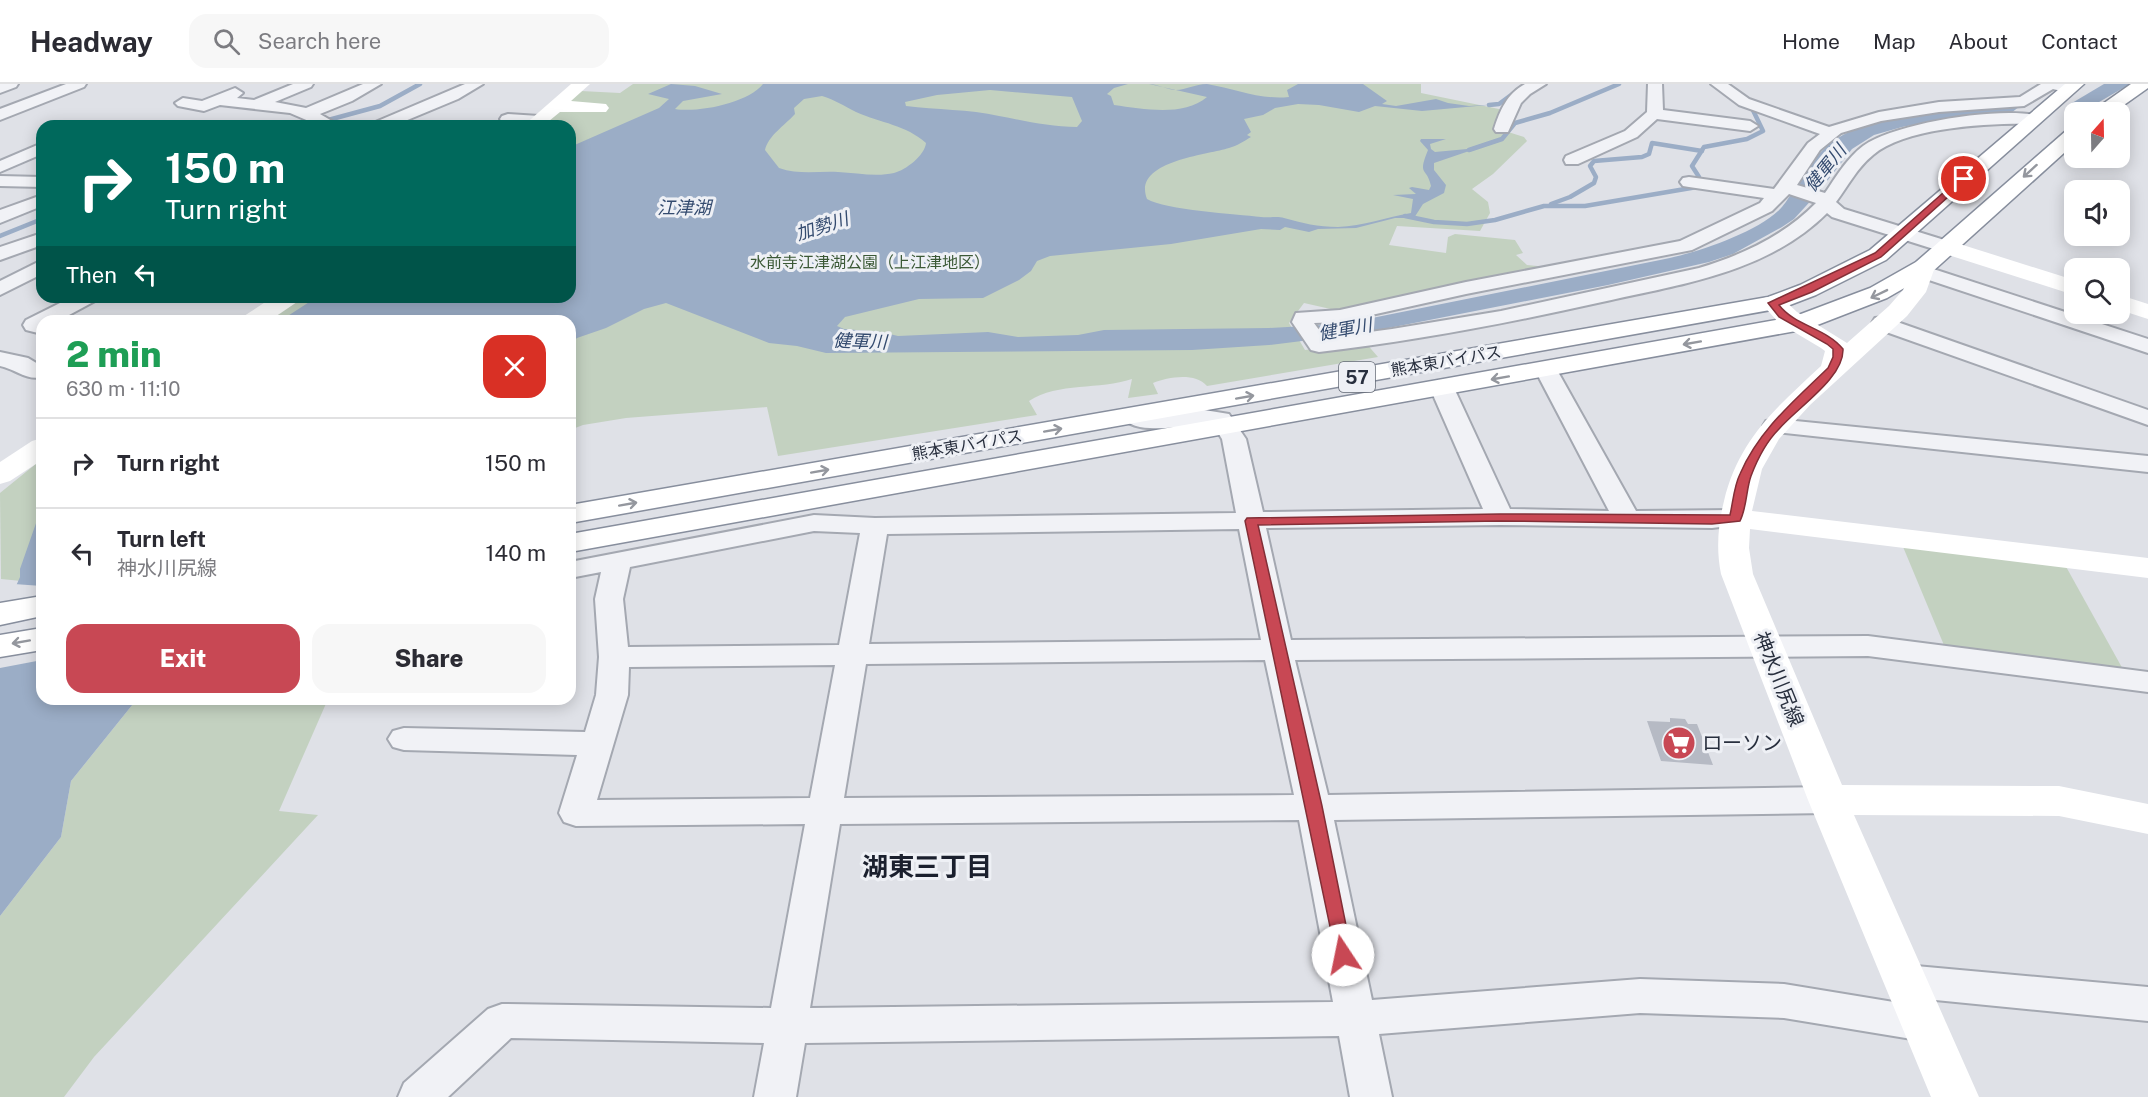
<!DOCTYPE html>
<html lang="en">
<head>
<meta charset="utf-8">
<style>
	:root { --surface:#fff; --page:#f7f7f7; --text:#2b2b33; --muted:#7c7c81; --line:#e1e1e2; --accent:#c84854 }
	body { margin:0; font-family:"Public Sans","Noto Sans JP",sans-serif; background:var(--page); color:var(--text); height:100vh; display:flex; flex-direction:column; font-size:22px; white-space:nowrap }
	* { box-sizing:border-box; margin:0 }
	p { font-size:20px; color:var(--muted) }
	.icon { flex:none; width:33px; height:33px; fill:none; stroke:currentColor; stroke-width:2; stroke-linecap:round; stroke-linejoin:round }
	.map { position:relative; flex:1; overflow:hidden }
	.side { position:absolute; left:36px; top:231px; width:540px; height:390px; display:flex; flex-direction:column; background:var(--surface); border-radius:18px; box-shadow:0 3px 15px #0003 }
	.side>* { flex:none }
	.top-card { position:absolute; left:36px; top:36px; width:540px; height:183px; border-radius:18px; box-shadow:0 3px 15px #0003; background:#00695c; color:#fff; overflow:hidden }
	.needle { width:39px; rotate:20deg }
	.buttons { position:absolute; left:2064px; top:18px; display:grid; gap:12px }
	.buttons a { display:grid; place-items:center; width:66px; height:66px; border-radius:12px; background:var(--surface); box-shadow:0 3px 15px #0003; font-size:30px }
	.pin { position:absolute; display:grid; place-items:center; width:51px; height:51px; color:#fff; margin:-26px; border:3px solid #fff; border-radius:50%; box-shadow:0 2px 6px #0007 }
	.me { position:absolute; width:66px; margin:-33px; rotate:349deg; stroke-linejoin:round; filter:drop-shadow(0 0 4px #0008) }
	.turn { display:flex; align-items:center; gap:21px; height:126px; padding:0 30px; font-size:27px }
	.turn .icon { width:78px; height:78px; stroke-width:2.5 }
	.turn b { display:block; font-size:42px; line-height:51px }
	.then { display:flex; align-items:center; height:57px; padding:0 30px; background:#0003; gap:12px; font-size:22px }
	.round { display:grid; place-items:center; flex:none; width:63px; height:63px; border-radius:18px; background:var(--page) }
	.headline { display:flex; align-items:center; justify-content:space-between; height:102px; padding:0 30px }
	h1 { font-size:36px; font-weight:800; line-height:45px; color:#1e9e55 }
	.button { display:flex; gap:12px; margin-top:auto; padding:12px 30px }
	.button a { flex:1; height:69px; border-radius:18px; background:var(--accent); color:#fff; font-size:24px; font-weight:800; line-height:69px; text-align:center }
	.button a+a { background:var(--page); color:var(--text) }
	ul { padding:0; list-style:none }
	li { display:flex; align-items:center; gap:18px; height:90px; padding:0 30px; border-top:2px solid var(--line) }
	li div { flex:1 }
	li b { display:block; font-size:22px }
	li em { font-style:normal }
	header { display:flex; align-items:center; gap:36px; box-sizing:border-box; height:84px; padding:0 30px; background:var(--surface); border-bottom:2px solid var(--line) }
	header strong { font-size:28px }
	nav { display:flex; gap:33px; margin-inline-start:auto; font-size:21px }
	.search { width:420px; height:54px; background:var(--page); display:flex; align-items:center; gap:15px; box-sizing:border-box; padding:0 21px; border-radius:18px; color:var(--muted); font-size:22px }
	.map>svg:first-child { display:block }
	.green { fill:#c3d1c0 }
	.water { fill:#9badc6; fill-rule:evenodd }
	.pier { fill:#dfe1e7 }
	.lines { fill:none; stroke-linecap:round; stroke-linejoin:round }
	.stream { stroke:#9badc6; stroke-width:4.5 }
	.building { fill:#b6bac4 }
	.street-casing { stroke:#a4a8b1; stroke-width:4 }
	.highway-casing { stroke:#878e9d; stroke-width:3 }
	.street { fill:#f1f2f6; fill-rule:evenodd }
	.secondary { fill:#fff; fill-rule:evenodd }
	.highway { fill:#fff; fill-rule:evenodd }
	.oneway { stroke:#94979e }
	.route { fill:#c84854; stroke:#822f37; stroke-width:1.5 }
	.labels { text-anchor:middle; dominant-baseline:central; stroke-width:6; stroke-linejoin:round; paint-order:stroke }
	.far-park-label { font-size:16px; fill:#3b5936; stroke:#eef0f5 }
	.far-street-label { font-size:16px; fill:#282f3e; stroke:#eef0f5 }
	.far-water-label { font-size:18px; font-style:italic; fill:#344b6f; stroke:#eef0f5 }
	.shield { fill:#eef0f5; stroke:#636975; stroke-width:1.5 }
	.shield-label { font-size:18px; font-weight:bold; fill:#282f3e }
	.street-label { font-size:20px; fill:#282f3e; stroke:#eef0f5 }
	.poi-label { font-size:20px; fill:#282f3e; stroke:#eef0f5; text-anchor:start }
	.near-neighbourhood-label { font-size:26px; font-weight:bold; fill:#1b202e; stroke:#eef0f5 }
</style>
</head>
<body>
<header>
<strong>Headway</strong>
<div class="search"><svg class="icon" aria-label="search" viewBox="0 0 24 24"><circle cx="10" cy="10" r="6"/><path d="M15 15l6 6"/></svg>Search here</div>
<nav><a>Home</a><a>Map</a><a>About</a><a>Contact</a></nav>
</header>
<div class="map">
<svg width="2148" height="1013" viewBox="0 0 2148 1013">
	<rect width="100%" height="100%" fill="#dfe1e7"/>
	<g class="green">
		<path d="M633,0H1421V9L1499,25L1502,27L1505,47L1524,53L1527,57L1493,90L1472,105L1488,118L1490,129L1480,147L1397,142L1389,161L1446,169L1448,153L1455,150L1515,156L1523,169L1516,171L1527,181L1558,184L1335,226L1304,219L1289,239L1305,266L1365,258L1378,273L1207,302C1195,288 1168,293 1153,299L1158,310L1128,314L1132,295C1100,306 1058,298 1029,317L1037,331L778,372L767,323L626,334L583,341L570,346V237H263L301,213H570V42H540L581,7L620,9Z"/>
		<polygon points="42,375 42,499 1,495 0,409"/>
		<polygon points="1901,458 2064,479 2125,589 1946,566"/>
		<polygon points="137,615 328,615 279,727 318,731 94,973 64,1013 0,1013 0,832 61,753 71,697"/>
	</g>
	<g class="water">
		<path d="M671,0L695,2L722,10L683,17L675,25C698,29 748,19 763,0H1128L1114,4L1107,10L1111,12L1114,21C1144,25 1183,33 1207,13L1149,0C1158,0 1167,6 1176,6C1186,6 1195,0 1207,0C1236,5 1260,16 1289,13L1287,6L1298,0H1363L1387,17L1382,20L1396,22L1436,15L1448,19L1469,22L1499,20L1422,27L1375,22L1359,28L1319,21L1298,20L1275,24L1263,31L1244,35L1251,48L1247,51L1251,53C1244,57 1237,62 1229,64C1207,71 1132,77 1147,115C1165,126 1236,130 1261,133C1268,134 1278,132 1284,134C1302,139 1318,143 1338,143C1363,142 1387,133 1411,129L1413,115L1393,111L1416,110L1409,104L1412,103L1429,106L1431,102C1427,82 1417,93 1428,66L1420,57L1421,55H1446L1430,60L1431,65L1435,68L1478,64L1434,79V86L1446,101L1444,109L1423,120L1414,134H1395L1356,144L1318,145L1309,148L1285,143L1280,146L1261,145L1171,160L1050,172L1037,177L1031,187L1019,196L983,214L919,215L845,233L837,242L844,245L881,248L898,252L988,248L1018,253L1078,251L1104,246L1269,244L1323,241L1367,235L1665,175C1696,169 1755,149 1778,127C1784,122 1788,114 1793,108V103C1803,90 1813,75 1825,64C1868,24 1968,24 2024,19L2011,29L1953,33L1902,43L1874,51L1852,65L1817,110L1794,135L1782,143L1733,170L1709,178L1608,201L1358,250L1269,261L1192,266L826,269L797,262L769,259L666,219L644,225L606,244L577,254L570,260V237H280L317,213H570V63L659,24L669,15L648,10ZM990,6L1072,13L1082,37L1077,43C1050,43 1026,37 999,32C969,25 936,26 906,22L905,18L937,11ZM822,12C835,16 844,22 856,28C881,39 906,41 926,59C925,71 906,86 894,89C877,93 856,89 838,88C818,87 799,91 779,84L765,66C768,52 785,41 795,30L794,24L804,15Z"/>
		<polygon points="2104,0 2130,0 2094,21 2076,25 2072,19"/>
		<polygon points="42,422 42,615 137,615 71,697 61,753 0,832 0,538 20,493 20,485"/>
	</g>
	<polygon class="pier" points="14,500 42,502 42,576 0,584 0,530"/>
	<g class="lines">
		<g class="stream">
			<polyline points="1489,21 1499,20 1526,0"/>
			<polyline points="306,42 380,22 420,0"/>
			<polyline points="1469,66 1502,55 1515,39 1550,29 1619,0"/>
			<polyline points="1551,120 1570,113 1594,99 1596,93 1590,82 1594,77 1642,73 1649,70 1652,59 1702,67"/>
			<polyline points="1405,132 1434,138 1467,140 1495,136 1544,122 1585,122 1697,103 1699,93 1692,82 1704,63 1747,55 1763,47 1750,20"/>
			<polyline points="0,152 42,135"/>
		</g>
	</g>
	<polygon class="building" points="1670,634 1685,635 1688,640 1697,640 1713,681 1661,677 1647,637 1670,638"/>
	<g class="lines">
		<g class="street-casing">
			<g id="street">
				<polygon points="0,0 18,0 16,3 0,9"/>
				<polygon points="66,0 86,0 84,3 0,36 0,25"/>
				<polygon points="293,0 313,0 311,3 275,18 306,24 363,0 381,0 352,17 320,30 332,37 327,42 307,42 311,38 290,29 220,21 204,27 178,22 175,19 183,14 202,17 235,4 243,9 237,14 254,16"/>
				<polygon points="465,0 483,0 458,15 393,42 371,42 373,39"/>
				<path d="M1525,0H1546L1530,10L1521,19L1508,48H1496L1494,45C1500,26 1507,10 1525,0Z"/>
				<polygon points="1648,0 1662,0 1663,26 1750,37 1758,42 1750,47 1657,35 1637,53 1578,80 1566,80 1564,76 1566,72 1625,47 1647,28"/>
				<path d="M1711,0H1728L1749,15L1829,43L1879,28L1939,18L2020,13L2041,0H2071L2077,4L2069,9L2053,5L2024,22L1939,28L1881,37L1841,49L1820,66L1797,101L1825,109C1836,93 1847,74 1863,62C1895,39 2001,22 2039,32L2041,35L2039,38L2033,40C1991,39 1906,43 1873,71C1857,84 1848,102 1836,118L1844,125L1954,159L1957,163L1954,167H1940L1832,133L1827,129C1767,189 1681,200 1602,218C1508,239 1414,257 1319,268L1311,266L1292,238L1296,229L1340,226L1466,198L1680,157L1760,119L1764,114L1689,103L1683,102L1680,98L1683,94L1689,93L1774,105L1808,59L1820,50L1739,21ZM1789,110L1816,119C1784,152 1742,171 1699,184L1501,227L1392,245L1325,254L1314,239L1340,238L1466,210L1692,166L1772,127Z"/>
				<polygon points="508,30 539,32 547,37 539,42 502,38 500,35 502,32"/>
				<polygon points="42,59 42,70 0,88 0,77"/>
				<polygon points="0,92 42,93 42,103 0,102"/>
				<polygon points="42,111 42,122 0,139 0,126"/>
				<polygon points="42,149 42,161 0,176 0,163"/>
				<polygon points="42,176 42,190 0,211 0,197"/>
				<polygon points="1921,181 2148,255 2148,269 1914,191 1911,187 1914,183"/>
				<polygon points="72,213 98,213 95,217 58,237 42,237 42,250 26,246 23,241 26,236"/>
				<polygon points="1883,233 2148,326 2148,341 1875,244 1872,239 1875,234"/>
				<path d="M0,268L28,274L38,280L42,279V293C27,297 15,285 0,282Z"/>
				<path d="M1546,279L1554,281L1557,286L1636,427L1735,426L1744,428L1748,434L1744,440L1712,444L1500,441L1266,444L1291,556L1868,552L2148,588V608L1868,572L1295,576L1328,711L1828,703L1840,707L1845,716L1840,725L1828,729L1334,736L1372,916L1640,895L1784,900L1924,923L1938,928L1944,940L1938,952L1924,957L1784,934L1640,929L1379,950L1392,1013H1350L1339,952L805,959L796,1013H754L764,959L511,954L448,1013H398L404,999L488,925L502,920L771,924L805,740L576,742L564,738L559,729L577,671L404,666L393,663L388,655L393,647L404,644L585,648L596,611L599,573L595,515L601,488L570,494V478L814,431L875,434L1236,429L1222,355L1213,341C1189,338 1137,355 1121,332L1125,327L1133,325L1158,332L1198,325L1229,330L1246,355L1263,428L1483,425L1430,304L1434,299L1442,297L1450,299L1454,304L1510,425L1609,427L1535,286L1538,281ZM1239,445L1261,556L869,560L887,450ZM814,447L860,449L839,561L628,563L623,515L630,483ZM1265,576L1294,711L844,714L866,580ZM835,581L810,714L597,716L628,611L629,583ZM1299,736L1333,918L810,924L840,740Z"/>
				<polygon points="1775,335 2148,372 2148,388 1766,347 1763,342 1766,337"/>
				<polygon points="1905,881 2148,903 2148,937 1905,913 1891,909 1886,897 1891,885"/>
			</g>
		</g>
		<g class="highway-casing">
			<g id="highway">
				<polygon points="2065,0 2084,0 1886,176 1816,211 1782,224 570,439 570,421 1768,213 1800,201 1870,166"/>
				<polygon points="2131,0 2148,0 2148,4 2114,28 2094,28 2097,24"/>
				<polygon points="2074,44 2074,60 1932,188 1887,214 1807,245 570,468 570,450 1793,233 1870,204 1916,178 2067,46"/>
				<polygon points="42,512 42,532 0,541 0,519"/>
				<polygon points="42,544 42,566 0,573 0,551"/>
			</g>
		</g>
		<use href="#street" class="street"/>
		<g class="secondary">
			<polygon points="571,0 590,0 571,17 606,20 609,24 606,28 560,28 543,42 523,42"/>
			<polygon points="1947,156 2074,196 2074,211 1939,168 1936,163 1939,158"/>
			<path d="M1924,176L1932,178L1935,183L1926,208L1907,232L1810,321L1779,355L1762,385L1752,427L2148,474V494L1750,445L1749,464L1753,490L1842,701L2059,702L2148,720V750L2059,732L1854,731L1979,1013H1931L1808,716L1721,490C1716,465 1718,441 1724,417C1739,355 1776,324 1821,282L1825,267L1821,264L1779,239L1761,219L1764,214L1773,212L1782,214L1797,228L1847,259L1889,222L1903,206L1916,178Z"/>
			<polygon points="2120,211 2148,220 2148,235 2120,226"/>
			<polygon points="273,213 301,213 297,218 269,237 241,237 244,232"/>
			<polygon points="42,354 42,376 10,397 0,400 0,378 32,357"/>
		</g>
		<use href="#highway" class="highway"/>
	</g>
	<defs><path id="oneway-shaft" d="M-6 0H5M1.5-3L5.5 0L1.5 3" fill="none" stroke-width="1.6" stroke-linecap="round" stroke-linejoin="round" transform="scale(1.5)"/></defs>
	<g class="oneway">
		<use href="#oneway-shaft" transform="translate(2030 87) rotate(138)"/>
		<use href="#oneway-shaft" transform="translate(1879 210) rotate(154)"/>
		<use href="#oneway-shaft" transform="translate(1692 259) rotate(170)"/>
		<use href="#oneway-shaft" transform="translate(1500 294) rotate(170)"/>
		<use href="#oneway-shaft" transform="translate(1245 313) rotate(-10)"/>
		<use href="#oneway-shaft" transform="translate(1053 346) rotate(-10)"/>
		<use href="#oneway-shaft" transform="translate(820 387) rotate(-10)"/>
		<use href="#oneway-shaft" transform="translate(628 420) rotate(-10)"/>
		<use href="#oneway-shaft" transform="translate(21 558) rotate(170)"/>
	</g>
	<path class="route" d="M1961,93L1968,95L1881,173L1812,208L1779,221C1795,242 1826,244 1843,265C1844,294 1798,323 1779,345C1767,357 1757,376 1751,392C1746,406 1747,423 1740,437L1712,440L1500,437L1258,441L1322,722L1352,871L1350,876L1343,878L1337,876L1245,437L1247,434L1500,430L1730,431C1733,418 1734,402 1740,390C1759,346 1794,317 1828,284L1833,273V265L1827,260L1779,233L1768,219L1875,169Z"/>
	<defs>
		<g id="supermarket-disc" transform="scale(1.725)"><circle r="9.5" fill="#c84854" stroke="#eef0f5"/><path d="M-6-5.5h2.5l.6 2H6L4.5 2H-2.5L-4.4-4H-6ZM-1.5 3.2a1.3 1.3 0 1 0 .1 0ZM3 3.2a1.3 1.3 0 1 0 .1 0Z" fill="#fff"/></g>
	</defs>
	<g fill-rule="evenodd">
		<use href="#supermarket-disc" x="1679" y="659"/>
	</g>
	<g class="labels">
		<g class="far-park-label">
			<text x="870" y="178">水前寺江津湖公園（上江津地区）</text>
		</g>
		<g class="far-street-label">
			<text transform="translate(1446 277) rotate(-10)">熊本東バイパス</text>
			<text transform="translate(967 361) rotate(-10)">熊本東バイパス</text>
		</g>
		<g class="far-water-label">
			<text transform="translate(1825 84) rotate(-51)">健軍川</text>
			<text x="684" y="123">江津湖</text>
			<text transform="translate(822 142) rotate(-18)">加勢川</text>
			<text transform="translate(1345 245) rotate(-10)">健軍川</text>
			<text transform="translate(860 257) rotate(2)">健軍川</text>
		</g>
		<rect class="shield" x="1339" y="278" width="36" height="30" rx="4.5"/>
		<g class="shield-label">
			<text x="1357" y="293">57</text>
		</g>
		<g class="street-label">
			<text transform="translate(1779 595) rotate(68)">神水川尻線</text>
		</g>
		<g class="poi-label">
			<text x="1702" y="659">ローソン</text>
		</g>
		<g class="near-neighbourhood-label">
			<text x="927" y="782">湖東三丁目</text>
		</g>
	</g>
</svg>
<div class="buttons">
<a><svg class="needle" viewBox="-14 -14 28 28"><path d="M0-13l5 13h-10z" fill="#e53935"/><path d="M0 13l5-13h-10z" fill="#7c7c81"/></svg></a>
<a><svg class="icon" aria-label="sound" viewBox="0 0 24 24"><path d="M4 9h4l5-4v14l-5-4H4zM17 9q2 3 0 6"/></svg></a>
<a><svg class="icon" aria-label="search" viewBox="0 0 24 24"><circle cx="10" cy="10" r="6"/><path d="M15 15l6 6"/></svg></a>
</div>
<div class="pin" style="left:1964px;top:95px;background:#d93025"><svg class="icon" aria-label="arrive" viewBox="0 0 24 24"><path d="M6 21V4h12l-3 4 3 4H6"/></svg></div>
<svg class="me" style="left:1343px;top:871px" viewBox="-20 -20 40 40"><circle r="19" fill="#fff"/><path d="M0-13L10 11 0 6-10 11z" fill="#c84854"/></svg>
<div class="top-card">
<div class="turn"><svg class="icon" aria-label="right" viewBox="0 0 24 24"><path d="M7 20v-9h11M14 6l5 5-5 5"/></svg><div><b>150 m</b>Turn right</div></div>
<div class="then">Then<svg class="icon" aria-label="left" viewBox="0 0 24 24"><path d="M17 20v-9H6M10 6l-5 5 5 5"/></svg></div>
</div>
<section class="side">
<div class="headline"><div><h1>2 min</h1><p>630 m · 11:10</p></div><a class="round" style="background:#d93025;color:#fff"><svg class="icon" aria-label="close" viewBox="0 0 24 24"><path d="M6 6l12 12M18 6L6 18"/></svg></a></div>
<ul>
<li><svg class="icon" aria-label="right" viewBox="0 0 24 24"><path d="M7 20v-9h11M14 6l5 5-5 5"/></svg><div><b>Turn right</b></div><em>150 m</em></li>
<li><svg class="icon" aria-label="left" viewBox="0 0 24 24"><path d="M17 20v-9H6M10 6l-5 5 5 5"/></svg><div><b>Turn left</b><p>神水川尻線</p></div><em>140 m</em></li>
</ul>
<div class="button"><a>Exit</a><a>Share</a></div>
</section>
</div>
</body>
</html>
